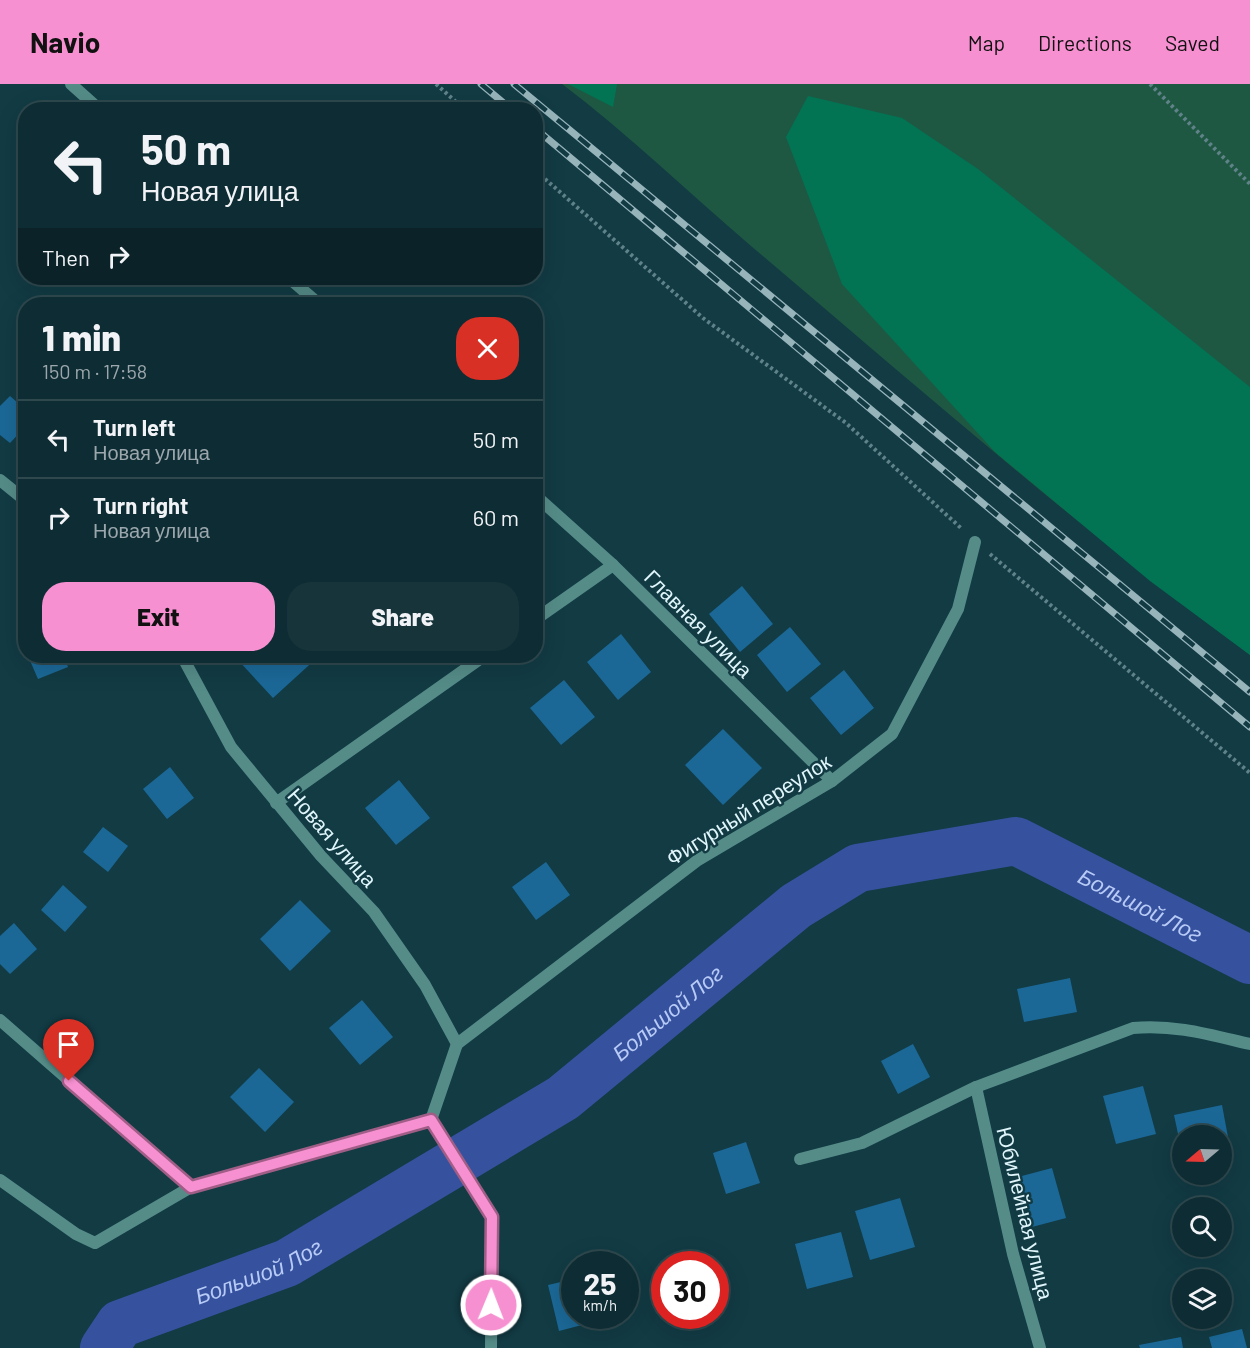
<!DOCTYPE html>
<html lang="en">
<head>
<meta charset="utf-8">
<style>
	:root { --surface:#0e2c33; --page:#17343b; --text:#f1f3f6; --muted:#9ba7ac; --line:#2e484e; --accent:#f690d0 }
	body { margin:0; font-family:Barlow,sans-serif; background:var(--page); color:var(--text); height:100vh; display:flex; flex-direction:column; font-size:22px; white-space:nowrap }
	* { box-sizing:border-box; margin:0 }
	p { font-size:20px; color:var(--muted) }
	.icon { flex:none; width:33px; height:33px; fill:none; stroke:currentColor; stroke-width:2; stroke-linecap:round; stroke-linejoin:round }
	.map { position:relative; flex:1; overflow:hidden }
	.drawer { position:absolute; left:18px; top:213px; width:525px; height:366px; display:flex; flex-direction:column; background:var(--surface); border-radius:24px; box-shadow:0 6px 24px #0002,0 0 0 2px var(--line) }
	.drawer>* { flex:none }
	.top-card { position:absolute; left:18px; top:18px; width:525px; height:183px; border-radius:24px; box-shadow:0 6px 24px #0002,0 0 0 2px var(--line); background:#0e2c33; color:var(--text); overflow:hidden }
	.needle { width:39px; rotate:251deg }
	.buttons { position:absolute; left:1172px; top:1041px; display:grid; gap:12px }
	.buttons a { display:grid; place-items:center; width:60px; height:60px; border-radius:50%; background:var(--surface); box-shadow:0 6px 24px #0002,0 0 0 2px var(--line); font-size:30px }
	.speed { position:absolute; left:561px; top:1167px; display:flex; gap:12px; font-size:30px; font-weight:700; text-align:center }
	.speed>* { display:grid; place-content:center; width:78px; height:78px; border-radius:50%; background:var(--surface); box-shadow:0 6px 24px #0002,0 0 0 2px var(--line); line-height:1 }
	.speed small { font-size:15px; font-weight:400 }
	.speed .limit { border:9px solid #d22; background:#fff; color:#111 }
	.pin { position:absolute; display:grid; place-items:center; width:51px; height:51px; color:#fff; margin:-62px -26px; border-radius:50% 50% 50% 0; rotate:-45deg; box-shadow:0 0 6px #0007 }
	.pin .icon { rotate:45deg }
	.me { position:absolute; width:66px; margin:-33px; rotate:1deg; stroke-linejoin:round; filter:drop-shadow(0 0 4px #0008) }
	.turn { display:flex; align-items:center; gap:21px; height:126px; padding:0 24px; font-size:27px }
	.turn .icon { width:78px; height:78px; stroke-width:2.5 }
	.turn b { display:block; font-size:42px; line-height:51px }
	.then { display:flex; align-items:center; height:57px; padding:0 24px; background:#0003; gap:12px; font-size:22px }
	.round { display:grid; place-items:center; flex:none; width:63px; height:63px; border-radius:24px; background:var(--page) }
	.headline { display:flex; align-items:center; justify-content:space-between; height:102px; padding:0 24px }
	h1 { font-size:36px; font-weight:800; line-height:45px }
	.cta { display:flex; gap:12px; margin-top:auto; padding:12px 24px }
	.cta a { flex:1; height:69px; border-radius:24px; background:var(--accent); color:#111; font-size:24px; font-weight:800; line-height:69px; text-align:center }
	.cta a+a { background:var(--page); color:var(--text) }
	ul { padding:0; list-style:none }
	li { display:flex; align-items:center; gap:18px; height:78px; padding:0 24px; border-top:2px solid var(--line) }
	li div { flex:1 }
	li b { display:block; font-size:22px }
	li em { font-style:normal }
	header { display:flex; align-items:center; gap:36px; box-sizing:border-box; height:84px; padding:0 30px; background:var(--accent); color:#111 }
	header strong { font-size:28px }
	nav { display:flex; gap:33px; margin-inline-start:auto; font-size:21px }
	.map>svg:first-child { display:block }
	.green { fill:#1e5842 }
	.forest { fill:#027453 }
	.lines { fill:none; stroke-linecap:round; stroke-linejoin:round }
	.river { stroke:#36529f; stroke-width:48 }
	.building { fill:#1b6897 }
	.path { stroke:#608289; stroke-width:4; stroke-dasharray:3 3; stroke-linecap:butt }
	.street { stroke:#558c88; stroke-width:12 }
	.rail-casing { stroke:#97b4bb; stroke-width:7 }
	.rail { stroke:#123b44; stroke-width:4.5; stroke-dasharray:14; stroke-linecap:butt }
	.route-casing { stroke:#a05e87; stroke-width:15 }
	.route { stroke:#f690d0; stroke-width:10 }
	.labels { text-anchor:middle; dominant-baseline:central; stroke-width:5; stroke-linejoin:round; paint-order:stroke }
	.street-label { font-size:21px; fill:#e0f6fb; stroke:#123b44 }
	.water-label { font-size:22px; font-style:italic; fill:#b8cbf6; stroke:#123b44 }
</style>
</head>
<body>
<header>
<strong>Navio</strong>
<nav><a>Map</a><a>Directions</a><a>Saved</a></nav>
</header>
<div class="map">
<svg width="1250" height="1264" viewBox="0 0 1250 1264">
	<rect width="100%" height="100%" fill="#123b44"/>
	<path class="green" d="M562,0H1250V571C1077,443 915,301 751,162C688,108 628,50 562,0Z"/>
	<g class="forest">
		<polygon points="567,0 617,0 613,23 568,0"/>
		<polygon points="808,12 902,34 978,85 1250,303 1250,571 1150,497 995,368 842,200 786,53"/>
	</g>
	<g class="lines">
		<path class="river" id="s1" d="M104,1264L120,1240L287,1179L563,1014L796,822L858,784L1016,757L1250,876"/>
	</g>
	<g class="building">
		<polygon points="10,312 26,326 26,342 10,359 0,351 0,322"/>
		<polygon points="26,496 26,511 19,499"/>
		<polygon points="742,502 773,540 740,568 709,530"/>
		<polygon points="790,543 821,580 787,608 757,571"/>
		<polygon points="621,550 651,588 618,616 587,578"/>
		<polygon points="28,572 64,572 68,583 38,595"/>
		<polygon points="240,572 319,572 273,614 237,575"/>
		<polygon points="844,586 874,624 841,651 810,614"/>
		<polygon points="564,596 595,633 561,661 530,624"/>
		<polygon points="723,645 762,684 723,721 685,681"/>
		<polygon points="170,683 194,714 167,735 143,705"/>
		<polygon points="399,696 430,734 396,761 365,724"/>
		<polygon points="103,743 128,762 108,788 83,768"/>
		<polygon points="546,778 570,811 536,836 512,803"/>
		<polygon points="63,801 87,823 65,848 41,826"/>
		<polygon points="300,816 331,847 290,887 260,855"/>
		<polygon points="14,839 37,865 10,890 0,880 0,852"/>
		<polygon points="1070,894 1077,928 1024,938 1017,905"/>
		<polygon points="362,916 393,953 360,981 329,944"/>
		<polygon points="913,960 930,993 898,1010 881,977"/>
		<polygon points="259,984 294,1018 265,1048 230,1013"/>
		<polygon points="1143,1002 1156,1050 1116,1060 1103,1012"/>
		<polygon points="1222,1021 1228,1053 1182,1052 1181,1064 1174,1031"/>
		<polygon points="746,1058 760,1099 726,1110 713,1069"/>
		<polygon points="1052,1084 1066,1134 1032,1143 1018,1093"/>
		<polygon points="900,1114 915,1163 870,1176 855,1127"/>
		<polygon points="841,1148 853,1193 807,1205 795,1160"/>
		<polygon points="574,1195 574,1232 604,1232 605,1235 559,1247 548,1201"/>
		<polygon points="1242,1245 1247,1264 1212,1264 1209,1253"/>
		<polygon points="1181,1253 1183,1264 1140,1264 1139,1261"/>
	</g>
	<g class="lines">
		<g class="path">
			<polyline points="436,0 465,26"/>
			<polyline points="1150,0 1250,100"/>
			<polyline points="536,87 703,234 846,339 962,445"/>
			<polyline points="990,470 1250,689"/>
		</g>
		<g class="street">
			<polyline points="71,0 100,26"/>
			<polyline points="289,194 319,220"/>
			<polyline points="0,396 26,417"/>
			<polyline points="536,412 613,481 832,697"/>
			<polyline points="536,535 613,481"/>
			<polyline points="182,572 231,663 321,772 374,828 425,901 457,960"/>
			<polyline points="276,719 484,572"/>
			<polyline points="0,936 191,1103 431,1036"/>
			<polyline points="457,960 698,776 832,697 892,650 958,525 975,458"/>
			<polyline points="457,960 431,1036 492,1133 491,1264"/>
			<polyline points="800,1075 862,1059 976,1003"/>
			<polyline points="0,1096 76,1150 95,1159 191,1103"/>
			<path d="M1040,1264L1013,1170L976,1003L1133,944C1174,940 1211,951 1250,960"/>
		</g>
		<g class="rail-casing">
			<g id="rail">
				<polyline points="481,0 512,26"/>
				<polyline points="514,0 1250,608"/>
				<polyline points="536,45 1250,643"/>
			</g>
		</g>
		<use href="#rail" class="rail"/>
	</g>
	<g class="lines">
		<g class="route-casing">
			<polyline id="route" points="69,997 191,1103 431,1036 492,1133 491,1221"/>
		</g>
		<use href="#route" class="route"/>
	</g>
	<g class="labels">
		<g class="street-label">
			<text transform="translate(699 539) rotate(45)">Главная улица</text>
			<text transform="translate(748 725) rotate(-32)">Фигурный переулок</text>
			<text transform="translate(333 753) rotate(49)">Новая улица</text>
			<text transform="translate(1026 1129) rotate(76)">Юбилейная улица</text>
		</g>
		<g class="water-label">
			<text stroke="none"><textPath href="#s1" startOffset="1203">Большой Лог</textPath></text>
			<text stroke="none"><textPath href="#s1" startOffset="663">Большой Лог</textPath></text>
			<text stroke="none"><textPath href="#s1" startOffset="177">Большой Лог</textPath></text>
		</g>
	</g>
</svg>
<div class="buttons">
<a><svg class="needle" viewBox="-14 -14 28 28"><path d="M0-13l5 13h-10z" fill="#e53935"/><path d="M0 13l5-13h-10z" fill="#9ba7ac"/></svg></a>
<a><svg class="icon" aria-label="search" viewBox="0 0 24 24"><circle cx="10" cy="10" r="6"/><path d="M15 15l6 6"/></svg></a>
<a><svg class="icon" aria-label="layers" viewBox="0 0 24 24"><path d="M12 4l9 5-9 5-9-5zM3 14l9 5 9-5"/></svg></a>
</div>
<div class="speed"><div>25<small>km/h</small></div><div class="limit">30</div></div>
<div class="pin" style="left:69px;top:997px;background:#d93025"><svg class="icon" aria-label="arrive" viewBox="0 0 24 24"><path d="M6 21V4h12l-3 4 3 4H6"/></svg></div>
<svg class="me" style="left:491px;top:1221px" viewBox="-20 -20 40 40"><circle r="17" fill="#f690d0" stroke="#fff" stroke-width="3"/><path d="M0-11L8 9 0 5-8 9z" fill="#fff"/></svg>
<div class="top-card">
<div class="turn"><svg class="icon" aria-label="left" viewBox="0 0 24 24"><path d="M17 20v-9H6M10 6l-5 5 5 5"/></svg><div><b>50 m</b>Новая улица</div></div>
<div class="then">Then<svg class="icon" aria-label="right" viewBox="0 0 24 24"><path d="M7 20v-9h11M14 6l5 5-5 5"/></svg></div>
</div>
<section class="drawer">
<div class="headline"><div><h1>1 min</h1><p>150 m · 17:58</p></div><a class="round" style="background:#d93025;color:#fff"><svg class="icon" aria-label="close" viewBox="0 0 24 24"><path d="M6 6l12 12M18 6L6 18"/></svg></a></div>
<ul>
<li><svg class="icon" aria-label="left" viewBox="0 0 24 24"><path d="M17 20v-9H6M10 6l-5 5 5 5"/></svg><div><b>Turn left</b><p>Новая улица</p></div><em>50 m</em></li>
<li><svg class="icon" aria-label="right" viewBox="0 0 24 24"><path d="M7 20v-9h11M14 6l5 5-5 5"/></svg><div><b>Turn right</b><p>Новая улица</p></div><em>60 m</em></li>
</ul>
<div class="cta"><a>Exit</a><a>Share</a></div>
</section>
</div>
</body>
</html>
